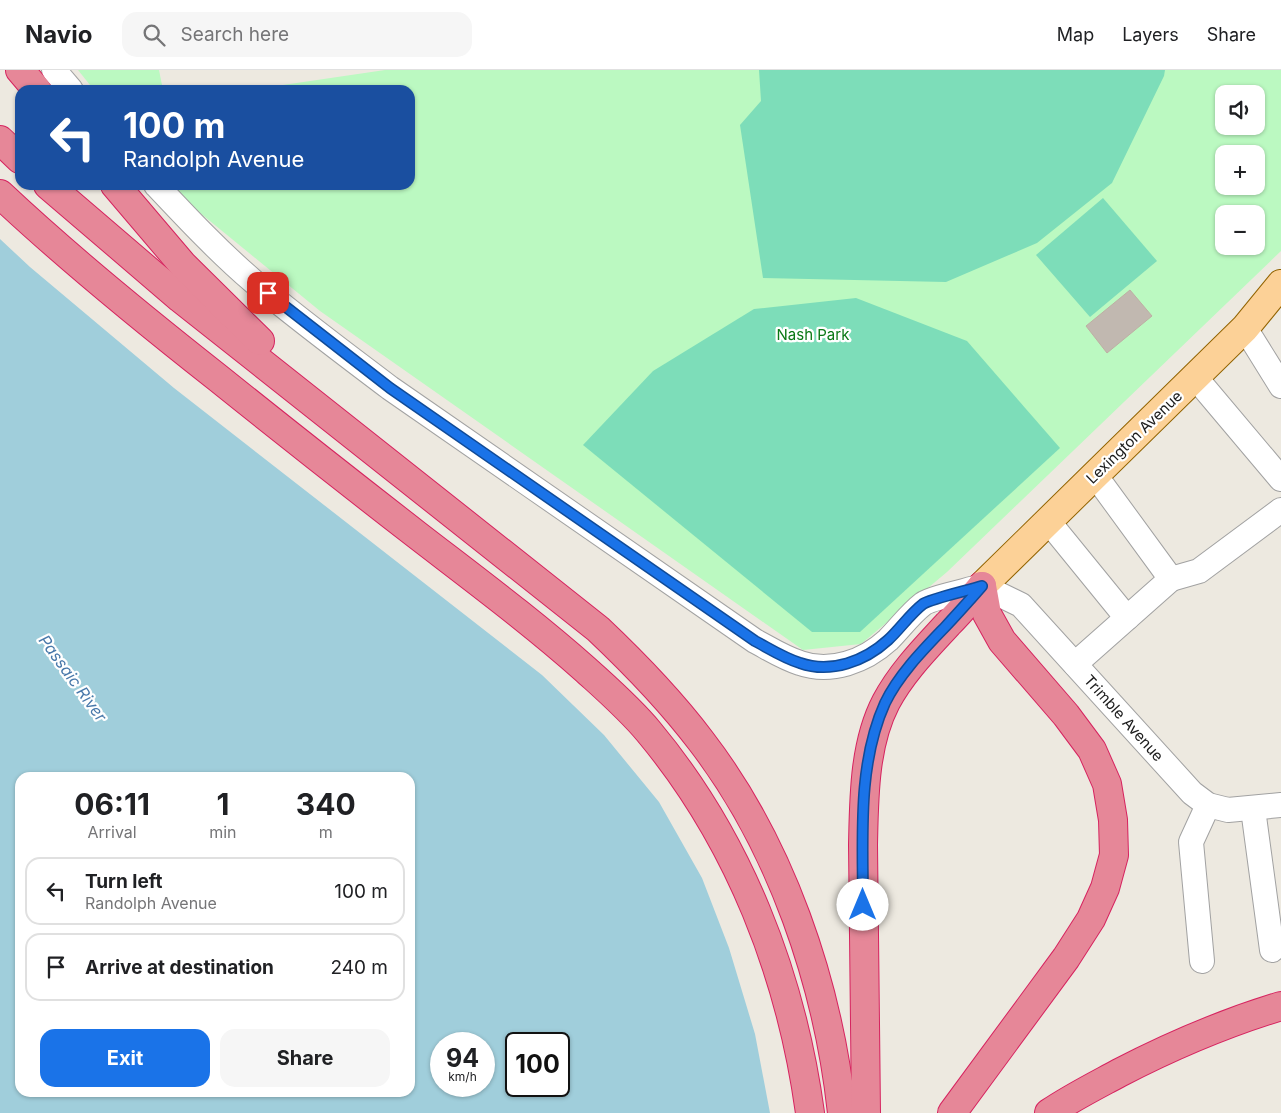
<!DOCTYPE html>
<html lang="en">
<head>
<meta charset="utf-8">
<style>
	:root { --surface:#fff; --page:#f6f6f6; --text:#202124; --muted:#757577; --line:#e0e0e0; --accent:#1a73e8 }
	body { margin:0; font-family:Inter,sans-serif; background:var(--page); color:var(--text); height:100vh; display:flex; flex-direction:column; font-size:19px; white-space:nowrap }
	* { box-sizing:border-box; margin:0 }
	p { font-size:16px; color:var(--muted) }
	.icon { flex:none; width:28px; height:28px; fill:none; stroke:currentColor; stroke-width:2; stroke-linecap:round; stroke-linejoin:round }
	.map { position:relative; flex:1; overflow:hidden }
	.details { position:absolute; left:15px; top:702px; width:400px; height:325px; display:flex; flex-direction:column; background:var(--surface); border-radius:15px; box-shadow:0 1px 4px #0004 }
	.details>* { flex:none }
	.guide { position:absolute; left:15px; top:15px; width:400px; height:105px; border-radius:15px; box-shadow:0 1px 4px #0004; background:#1a4fa0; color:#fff; overflow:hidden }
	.fabs { position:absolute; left:1215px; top:15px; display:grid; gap:10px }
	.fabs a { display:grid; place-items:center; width:50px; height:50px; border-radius:10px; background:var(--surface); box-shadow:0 1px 4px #0004; font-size:25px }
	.speed { position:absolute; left:430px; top:962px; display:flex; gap:10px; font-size:25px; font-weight:700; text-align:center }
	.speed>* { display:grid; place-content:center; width:65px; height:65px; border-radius:50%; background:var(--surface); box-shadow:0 1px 4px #0004; line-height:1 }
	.speed small { font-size:12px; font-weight:400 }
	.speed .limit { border:2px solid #111; border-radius:8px; background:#fff; color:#111 }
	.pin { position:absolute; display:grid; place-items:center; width:42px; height:42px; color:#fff; margin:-21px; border-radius:10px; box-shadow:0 2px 8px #0006 }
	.me { position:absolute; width:55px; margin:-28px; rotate:0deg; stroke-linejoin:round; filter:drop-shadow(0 0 4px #0008) }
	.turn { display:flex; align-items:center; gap:18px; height:105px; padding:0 25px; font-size:22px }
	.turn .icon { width:65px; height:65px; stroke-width:2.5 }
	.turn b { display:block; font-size:35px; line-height:42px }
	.eta { display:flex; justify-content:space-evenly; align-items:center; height:85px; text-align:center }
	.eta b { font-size:30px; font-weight:700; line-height:35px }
	.action { display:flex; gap:10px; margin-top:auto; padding:10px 25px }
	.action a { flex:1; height:58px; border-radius:15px; background:var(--accent); color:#fff; font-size:20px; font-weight:700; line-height:58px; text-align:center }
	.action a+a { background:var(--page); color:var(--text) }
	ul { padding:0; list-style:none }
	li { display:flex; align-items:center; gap:15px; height:68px; margin:0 10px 8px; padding:0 15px; border:2px solid var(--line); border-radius:15px }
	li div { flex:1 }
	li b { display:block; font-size:19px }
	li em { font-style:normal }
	header { display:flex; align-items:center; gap:30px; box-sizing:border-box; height:70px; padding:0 25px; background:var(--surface); border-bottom:1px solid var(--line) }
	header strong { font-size:24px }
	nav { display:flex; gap:28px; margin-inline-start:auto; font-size:18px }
	.search { width:350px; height:45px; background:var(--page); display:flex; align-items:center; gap:12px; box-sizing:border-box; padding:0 18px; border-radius:15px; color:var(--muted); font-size:19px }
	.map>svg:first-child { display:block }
	.park { fill:#bbf9c1; fill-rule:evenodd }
	.pitch { fill:#7dddb9 }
	.water { fill:#a0cedb; fill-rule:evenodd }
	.building { fill:#c1b8b0; stroke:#beafa3 }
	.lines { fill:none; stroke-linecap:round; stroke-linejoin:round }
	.minor-casing { stroke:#a2a2a2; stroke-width:26 }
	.major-casing { stroke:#926300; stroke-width:30 }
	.highway-casing { stroke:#d6235f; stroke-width:30 }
	.minor { stroke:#fff; stroke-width:24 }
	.major { stroke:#fcd197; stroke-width:28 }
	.highway { stroke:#e68798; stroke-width:28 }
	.route-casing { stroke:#114b97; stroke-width:12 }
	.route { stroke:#1a73e8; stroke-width:9 }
	.labels { text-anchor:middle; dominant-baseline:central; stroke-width:4.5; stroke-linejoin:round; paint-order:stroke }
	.park-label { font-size:15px; fill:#0b7815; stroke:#fff }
	.street-label { font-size:15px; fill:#1b1b1b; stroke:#fff }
	.water-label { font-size:16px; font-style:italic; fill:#4878aa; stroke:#fff }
</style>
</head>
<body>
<header>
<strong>Navio</strong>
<div class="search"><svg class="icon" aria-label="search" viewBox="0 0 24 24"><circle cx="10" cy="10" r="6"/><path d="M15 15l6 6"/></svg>Search here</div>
<nav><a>Map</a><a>Layers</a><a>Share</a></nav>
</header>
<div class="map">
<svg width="1281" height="1043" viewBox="0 0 1281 1043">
	<rect width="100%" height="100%" fill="#ede9e0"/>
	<g class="park">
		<polygon points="78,0 159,0 163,20 94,20"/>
		<path d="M385,0H1281V181L947,502L861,574L803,580L320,241L183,129L171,115H410V20H249ZM1224,24H1256V56H1224ZM1224,84H1256V116H1224ZM1224,144H1256V176H1224Z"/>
	</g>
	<g class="pitch">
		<polygon points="759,0 1165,0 1164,6 1112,113 1037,173 946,212 763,208 740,55 761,31"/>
		<polygon points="1103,128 1157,191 1090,247 1036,185"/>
		<polygon points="856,228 967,271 1060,378 860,562 812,562 583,375 653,301 754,239"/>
	</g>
	<path class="water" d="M0,169L30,197L174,318L542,605L604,665L659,732L702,808L729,878L755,964L770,1043H0ZM20,708H410V1022H20ZM441,974H484V1016H441ZM516,974H559V1016H516Z"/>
	<polygon class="building" points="1130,220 1152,246 1107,283 1086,256"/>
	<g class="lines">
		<g class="minor-casing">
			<g id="minor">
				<polyline points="54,0 71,20"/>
				<path d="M156,115C188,149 219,182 254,212C298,249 344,283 390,318L755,571C770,579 784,588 800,593C831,604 865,591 888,570C900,558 910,544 923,534C931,528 970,520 982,516L1021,535L1192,723L1208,735L1228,740L1281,735"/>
				<polyline points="1245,258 1281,316"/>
				<polyline points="1195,307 1281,409"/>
				<polyline points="1048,451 1127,548"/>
				<polyline points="1171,509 1199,501 1281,440"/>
				<polyline points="1075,594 1171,509 1095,405"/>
				<polyline points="1253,739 1272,880"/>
				<polyline points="1202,891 1191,772 1208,735"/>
			</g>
		</g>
		<g class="major-casing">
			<polyline id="major" points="982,516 1245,258 1281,214"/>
		</g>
		<g class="highway-casing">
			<g id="highway">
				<polyline points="20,0 37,20"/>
				<polyline points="0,70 20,89"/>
				<path d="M48,115L180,228L598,559C635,594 670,630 701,671C781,775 828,913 842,1043"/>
				<polyline points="115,115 183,195 260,271"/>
				<path d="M0,124C69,189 143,249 218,308C284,361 350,413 417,465C474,509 532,552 586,600C608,620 630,639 649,662C739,770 791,904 810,1043"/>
				<path d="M866,1043L863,775C864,728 864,674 886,632C902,602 926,578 948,554C960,542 971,529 982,516"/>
				<polyline points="952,1043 1066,888 1091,849 1105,818 1114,785 1113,750 1107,714 1092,680 1066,645 1002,571 987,544 982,516"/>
				<path d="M1049,1043C1071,1028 1095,1016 1119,1003C1171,976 1225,953 1281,936"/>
			</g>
		</g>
		<use href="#minor" class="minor"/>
		<use href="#major" class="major"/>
		<use href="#highway" class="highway"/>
	</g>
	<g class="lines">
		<g class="route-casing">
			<path id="route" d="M268,223L390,318L755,571C770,579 784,588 800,593C831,604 865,591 888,570C900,559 910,544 923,534C930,529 970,520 982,516C970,530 958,543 946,556C924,579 899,604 885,633C857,695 863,769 863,835"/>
		</g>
		<use href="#route" class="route"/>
	</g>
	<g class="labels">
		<g class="park-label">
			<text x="813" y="264">Nash Park</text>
		</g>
		<g class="street-label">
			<text transform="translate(1134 367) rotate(-44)">Lexington Avenue</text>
			<text transform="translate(1124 648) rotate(48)">Trimble Avenue</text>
		</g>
		<g class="water-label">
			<text transform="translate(73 608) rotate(54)">Passaic River</text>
		</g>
	</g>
</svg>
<div class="fabs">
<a><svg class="icon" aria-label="sound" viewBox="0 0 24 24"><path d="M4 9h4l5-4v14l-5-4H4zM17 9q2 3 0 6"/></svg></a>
<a>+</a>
<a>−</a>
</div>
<div class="speed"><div>94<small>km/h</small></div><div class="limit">100</div></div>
<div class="pin" style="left:268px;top:223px;background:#d93025"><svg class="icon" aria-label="arrive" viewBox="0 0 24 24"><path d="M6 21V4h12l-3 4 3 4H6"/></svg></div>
<svg class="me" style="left:863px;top:835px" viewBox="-20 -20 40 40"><circle r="19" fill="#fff"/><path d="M0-13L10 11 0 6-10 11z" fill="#1a73e8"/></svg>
<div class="guide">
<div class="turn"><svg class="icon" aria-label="left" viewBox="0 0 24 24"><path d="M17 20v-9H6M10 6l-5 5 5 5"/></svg><div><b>100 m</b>Randolph Avenue</div></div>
</div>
<section class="details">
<div class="eta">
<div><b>06:11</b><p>Arrival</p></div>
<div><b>1</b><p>min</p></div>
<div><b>340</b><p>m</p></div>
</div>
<ul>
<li><svg class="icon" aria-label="left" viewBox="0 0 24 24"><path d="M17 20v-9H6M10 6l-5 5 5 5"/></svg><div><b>Turn left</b><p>Randolph Avenue</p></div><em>100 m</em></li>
<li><svg class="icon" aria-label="arrive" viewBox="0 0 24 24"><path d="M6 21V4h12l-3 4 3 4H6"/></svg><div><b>Arrive at destination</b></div><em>240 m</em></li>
</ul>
<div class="action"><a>Exit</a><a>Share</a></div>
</section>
</div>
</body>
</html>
